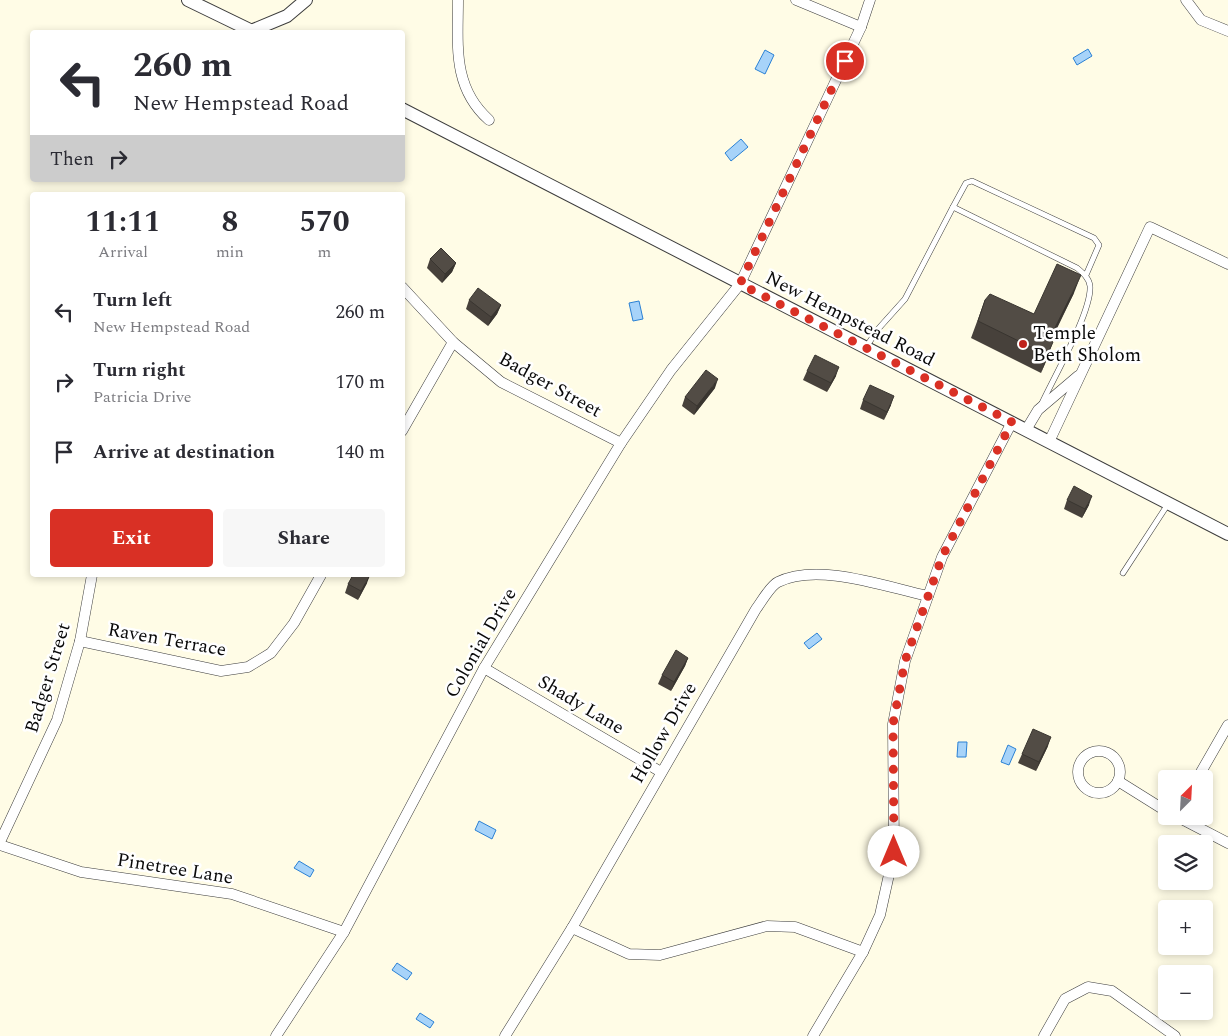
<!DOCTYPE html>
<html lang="en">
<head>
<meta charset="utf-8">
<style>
	:root { --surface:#fff; --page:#f7f7f7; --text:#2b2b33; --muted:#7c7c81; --accent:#d93025 }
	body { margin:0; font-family:Spectral,serif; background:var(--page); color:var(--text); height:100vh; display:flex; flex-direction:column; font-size:19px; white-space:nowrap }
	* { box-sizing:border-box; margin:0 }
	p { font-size:16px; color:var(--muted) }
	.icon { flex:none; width:28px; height:28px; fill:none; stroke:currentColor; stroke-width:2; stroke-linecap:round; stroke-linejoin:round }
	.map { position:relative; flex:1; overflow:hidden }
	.side { position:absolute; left:30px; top:192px; width:375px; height:385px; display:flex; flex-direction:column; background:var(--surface); border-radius:5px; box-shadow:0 2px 8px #0003 }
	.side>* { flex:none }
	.banner { position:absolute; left:30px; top:30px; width:375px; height:152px; border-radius:5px; box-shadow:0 2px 8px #0003; background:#fff; color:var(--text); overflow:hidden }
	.needle { width:32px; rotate:24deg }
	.tools { position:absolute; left:1158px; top:770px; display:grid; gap:10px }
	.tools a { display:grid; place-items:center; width:55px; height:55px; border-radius:5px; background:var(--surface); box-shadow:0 2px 8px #0003; font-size:25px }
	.pin { position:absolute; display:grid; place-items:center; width:42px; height:42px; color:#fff; margin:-21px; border:2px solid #fff; border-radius:50%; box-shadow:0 1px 5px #0007 }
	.me { position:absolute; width:55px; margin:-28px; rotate:0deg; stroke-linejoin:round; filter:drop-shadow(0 0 4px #0008) }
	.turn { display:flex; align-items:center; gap:18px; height:105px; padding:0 20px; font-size:22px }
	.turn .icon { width:65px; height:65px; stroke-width:2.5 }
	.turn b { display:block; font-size:35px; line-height:42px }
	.then { display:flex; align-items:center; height:48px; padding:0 20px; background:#0003; gap:10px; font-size:19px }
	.eta { display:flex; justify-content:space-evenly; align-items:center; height:85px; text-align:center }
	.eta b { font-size:30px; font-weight:700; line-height:35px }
	.button { display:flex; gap:10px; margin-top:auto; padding:10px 20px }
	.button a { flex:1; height:58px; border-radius:5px; background:var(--accent); color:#fff; font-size:20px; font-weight:700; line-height:58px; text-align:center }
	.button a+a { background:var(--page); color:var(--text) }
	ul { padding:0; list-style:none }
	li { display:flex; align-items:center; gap:15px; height:70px; padding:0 20px }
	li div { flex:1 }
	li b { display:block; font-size:19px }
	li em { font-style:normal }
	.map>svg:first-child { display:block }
	.water { fill:#a7d3f9; stroke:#2b81d4 }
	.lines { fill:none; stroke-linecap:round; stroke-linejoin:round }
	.service-casing { stroke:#3c3c3c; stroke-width:6 }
	.minor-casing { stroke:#3c3c3c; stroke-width:11 }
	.tertiary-casing { stroke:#3c3c3c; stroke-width:14 }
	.service { stroke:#fff; stroke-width:5 }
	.minor { stroke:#fff; stroke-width:10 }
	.tertiary { stroke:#fff; stroke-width:12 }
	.wall { fill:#47413b }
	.shaded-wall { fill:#393530 }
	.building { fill:#524c45; stroke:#393530 }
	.route { stroke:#d93025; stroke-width:9; stroke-dasharray:0 16.2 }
	.poi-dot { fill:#bf231c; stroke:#fff; stroke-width:2 }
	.labels { text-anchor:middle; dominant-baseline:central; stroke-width:5; stroke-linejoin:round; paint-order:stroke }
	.street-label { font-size:19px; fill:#090909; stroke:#fff }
	.poi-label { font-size:19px; fill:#090909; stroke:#fff; text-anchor:start }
</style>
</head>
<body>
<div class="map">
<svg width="1228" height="1036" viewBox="0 0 1228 1036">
	<rect width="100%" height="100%" fill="#fffce6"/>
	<g class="water">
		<polygon points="1088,49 1092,56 1077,65 1073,58"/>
		<polygon points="765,50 774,55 765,74 755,69"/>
		<polygon points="741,139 748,147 731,161 725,153"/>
		<polygon points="639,301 643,319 633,321 629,303"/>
		<polygon points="817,633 822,639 809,649 804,643"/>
		<polygon points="958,742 967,742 966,757 957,757"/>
		<polygon points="1008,745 1016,749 1009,765 1001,762"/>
		<polygon points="479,821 496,830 492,839 475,830"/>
		<polygon points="299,861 314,870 310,877 294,868"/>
		<polygon points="397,963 412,973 407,980 392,970"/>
		<polygon points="420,1013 434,1022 430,1028 416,1019"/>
	</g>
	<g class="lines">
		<g class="service-casing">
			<g id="service">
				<polyline points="866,347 879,328 905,299 953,207"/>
				<path d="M1042,403C1054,377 1092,311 1090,286C1089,278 1083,273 1077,268L953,207L966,183L972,181L1094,238L1099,245L1086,275"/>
				<polyline points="1123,573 1168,504"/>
			</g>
		</g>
		<g class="minor-casing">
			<g id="minor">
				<path d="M458,0C458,45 452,87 489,120"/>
				<polyline points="796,0 861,27"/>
				<polyline points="1186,0 1201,20 1228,31"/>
				<polyline points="402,287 453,342 501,382 621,443"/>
				<polyline points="1026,430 1038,410 1078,376"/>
				<polyline points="402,431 453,342"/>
				<polyline points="1049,442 1150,227 1228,264"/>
				<polyline points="80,641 221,671 248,667 271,653 294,623 321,575"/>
				<polyline points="484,668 661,772"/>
				<circle cx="1099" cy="772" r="21"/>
				<polyline points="1197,779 1228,725"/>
				<polyline points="1118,781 1166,811"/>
				<polyline points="1176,816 1228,843"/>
				<polyline points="0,842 57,720 80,641 92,575"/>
				<polyline points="0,845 81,872 232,894 344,932"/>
				<polyline points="572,928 629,954 660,955 767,926 795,927 863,952"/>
				<polyline points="276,1036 344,932 484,668 621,443 671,370 740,284 861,27 870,0"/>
				<path d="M505,1036L572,928L756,609C762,601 770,586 778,582C818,562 886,587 928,596"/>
				<polyline points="813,1036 863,952 880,915 894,852 893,724 905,661 942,557 1012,422"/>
				<polyline points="1044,1036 1065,999 1088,987 1112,991 1175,1036"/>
			</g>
		</g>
		<g class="tertiary-casing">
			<g id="tertiary">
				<polyline points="188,0 254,32"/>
				<polyline points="251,31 287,16 306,0"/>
				<polyline points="402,109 1228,534"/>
			</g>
		</g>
		<use href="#service" class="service"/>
		<use href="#minor" class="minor"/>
		<use href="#tertiary" class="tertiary"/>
	</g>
	<g class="wall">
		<polygon points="430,259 456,263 452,272 442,283 427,268"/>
		<polygon points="1074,293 1051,341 1047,359 1041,373 971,338 985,300 1034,314"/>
		<polygon points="469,300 501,305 497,314 488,326 466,309"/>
		<polygon points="807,371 836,376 827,392 803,380"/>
		<polygon points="715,388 694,415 682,406 685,397"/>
		<polygon points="863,400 891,405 884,420 860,409"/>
		<polygon points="1067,500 1089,505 1082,518 1064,509"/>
		<polygon points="367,583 358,600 345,593 348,584"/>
		<polygon points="688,658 685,666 671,691 658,684 662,675"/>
		<polygon points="1048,746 1036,771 1018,763 1022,754"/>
	</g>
	<g class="shaded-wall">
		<polygon points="456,263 452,272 442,283 445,274"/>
		<polygon points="1081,275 1074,293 1044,353 1049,340"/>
		<polygon points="501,305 497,314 488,326 491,317"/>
		<polygon points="1053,342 1047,359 1041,373 1047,355"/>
		<polygon points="839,367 836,376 827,392 831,383"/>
		<polygon points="718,379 715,388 694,415 697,406"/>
		<polygon points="894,396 891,405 884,420 887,412"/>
		<polygon points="1092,496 1089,505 1082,518 1085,509"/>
		<polygon points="370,575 367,583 358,600 361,591"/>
		<polygon points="688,658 685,666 671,691 674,682"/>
		<polygon points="1051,737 1048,746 1036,771 1039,762"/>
	</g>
	<g class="building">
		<polygon points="441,248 456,263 445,274 430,259"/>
		<polygon points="1057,264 1081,275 1049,340 1053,342 1047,355 978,321 985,300 990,294 1034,314"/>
		<polygon points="478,288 501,305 491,317 469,300"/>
		<polygon points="815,355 839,367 831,383 807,371"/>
		<polygon points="706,370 718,379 697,406 685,397"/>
		<polygon points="870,385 894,396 887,412 863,400"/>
		<polygon points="1074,486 1092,496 1085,509 1067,500"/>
		<polygon points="353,575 370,575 361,591 348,584"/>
		<polygon points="676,650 688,658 674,682 662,675"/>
		<polygon points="1033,729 1051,737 1039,762 1022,754"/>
	</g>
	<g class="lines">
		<polyline class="route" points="845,61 740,284 1012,422 942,557 905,661 893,724 894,852"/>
	</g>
	<circle class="poi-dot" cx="1023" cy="344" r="5"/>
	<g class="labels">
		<g class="street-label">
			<text transform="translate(850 319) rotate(27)">New Hempstead Road</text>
			<text transform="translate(550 385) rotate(29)">Badger Street</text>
			<text transform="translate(167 640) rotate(10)">Raven Terrace</text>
			<text transform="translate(481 643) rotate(-60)">Colonial Drive</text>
			<text transform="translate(48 678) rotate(-73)">Badger Street</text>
			<text transform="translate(581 705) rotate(31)">Shady Lane</text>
			<text transform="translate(664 733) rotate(-60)">Hollow Drive</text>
			<text transform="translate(175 869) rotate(9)">Pinetree Lane</text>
		</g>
		<g class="poi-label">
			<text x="1033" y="333">Temple<tspan x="1033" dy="22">Beth Sholom</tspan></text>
		</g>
	</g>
</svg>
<div class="tools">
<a><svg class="needle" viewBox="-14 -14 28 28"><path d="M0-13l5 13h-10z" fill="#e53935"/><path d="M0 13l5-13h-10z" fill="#7c7c81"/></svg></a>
<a><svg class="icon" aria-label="layers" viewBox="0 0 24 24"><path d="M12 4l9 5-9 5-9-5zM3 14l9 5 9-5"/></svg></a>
<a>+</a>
<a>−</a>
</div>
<div class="pin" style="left:845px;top:61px;background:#d93025"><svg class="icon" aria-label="arrive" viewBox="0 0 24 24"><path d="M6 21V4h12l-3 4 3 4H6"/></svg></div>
<svg class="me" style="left:894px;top:852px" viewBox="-20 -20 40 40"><circle r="19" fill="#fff"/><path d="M0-13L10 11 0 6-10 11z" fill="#d93025"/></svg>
<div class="banner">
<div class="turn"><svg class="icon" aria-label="left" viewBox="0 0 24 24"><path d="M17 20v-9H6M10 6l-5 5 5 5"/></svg><div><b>260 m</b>New Hempstead Road</div></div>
<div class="then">Then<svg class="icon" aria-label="right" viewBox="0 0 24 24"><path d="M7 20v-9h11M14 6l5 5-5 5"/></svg></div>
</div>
<section class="side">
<div class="eta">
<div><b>11:11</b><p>Arrival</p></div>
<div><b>8</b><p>min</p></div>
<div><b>570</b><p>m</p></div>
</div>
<ul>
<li><svg class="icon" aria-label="left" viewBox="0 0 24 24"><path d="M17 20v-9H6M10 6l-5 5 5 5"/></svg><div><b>Turn left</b><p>New Hempstead Road</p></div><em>260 m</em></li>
<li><svg class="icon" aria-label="right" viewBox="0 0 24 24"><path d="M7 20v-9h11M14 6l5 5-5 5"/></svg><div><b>Turn right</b><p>Patricia Drive</p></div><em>170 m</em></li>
<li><svg class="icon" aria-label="arrive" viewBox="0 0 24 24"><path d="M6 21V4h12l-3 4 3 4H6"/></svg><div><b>Arrive at destination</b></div><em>140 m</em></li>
</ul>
<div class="button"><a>Exit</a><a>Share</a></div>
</section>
</div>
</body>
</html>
